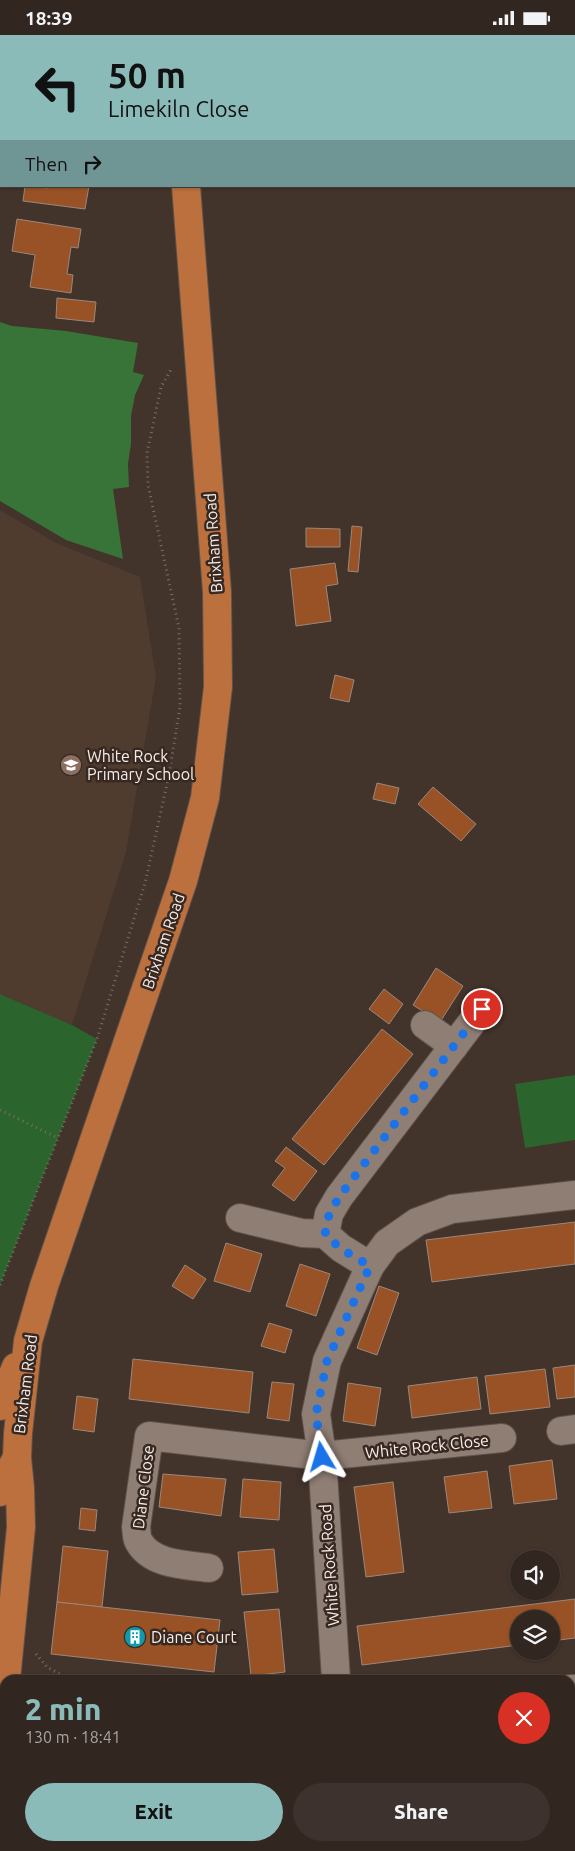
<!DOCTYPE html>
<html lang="en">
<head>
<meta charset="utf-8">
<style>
	:root { --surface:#322620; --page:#3d322d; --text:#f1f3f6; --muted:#a8a5a5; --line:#4d433e; --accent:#8bbbb9 }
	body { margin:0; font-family:Ubuntu,sans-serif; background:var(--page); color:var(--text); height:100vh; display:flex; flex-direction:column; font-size:19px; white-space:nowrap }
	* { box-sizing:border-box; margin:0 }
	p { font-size:16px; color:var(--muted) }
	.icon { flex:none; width:28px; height:28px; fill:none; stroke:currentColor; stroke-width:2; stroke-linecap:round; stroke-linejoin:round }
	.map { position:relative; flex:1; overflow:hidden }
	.details { position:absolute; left:0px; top:1640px; width:575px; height:176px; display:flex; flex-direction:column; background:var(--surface); border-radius:15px 15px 0 0; box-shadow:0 1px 4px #0004,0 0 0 1px var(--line) }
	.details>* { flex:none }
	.hud { position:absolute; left:0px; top:0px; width:575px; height:152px; box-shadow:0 1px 4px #0004,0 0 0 1px var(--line); background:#8bbbb9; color:#111; overflow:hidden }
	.buttons { position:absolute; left:510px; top:1515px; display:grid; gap:10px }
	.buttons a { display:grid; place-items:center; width:50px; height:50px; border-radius:50%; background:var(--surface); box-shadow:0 1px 4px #0004,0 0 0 1px var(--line); font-size:25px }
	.pin { position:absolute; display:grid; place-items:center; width:42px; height:42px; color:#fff; margin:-21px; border:2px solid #fff; border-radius:50%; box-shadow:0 1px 5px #0007 }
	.me { position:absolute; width:55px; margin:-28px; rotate:353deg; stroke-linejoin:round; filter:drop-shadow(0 0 4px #0008) }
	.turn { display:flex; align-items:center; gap:18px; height:105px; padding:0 25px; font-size:22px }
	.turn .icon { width:65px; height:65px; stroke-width:2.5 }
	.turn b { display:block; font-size:35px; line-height:42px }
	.then { display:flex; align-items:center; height:48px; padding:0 25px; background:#0003; gap:10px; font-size:19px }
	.round { display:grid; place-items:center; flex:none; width:52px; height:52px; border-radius:26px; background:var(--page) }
	.overview { display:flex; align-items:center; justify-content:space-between; height:85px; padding:0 25px }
	h1 { font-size:30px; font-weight:800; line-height:38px; color:var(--accent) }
	.button { display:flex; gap:10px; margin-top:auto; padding:10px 25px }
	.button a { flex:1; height:58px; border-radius:30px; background:var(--accent); color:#111; font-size:20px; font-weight:800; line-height:58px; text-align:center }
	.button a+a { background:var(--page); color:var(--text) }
	.status { display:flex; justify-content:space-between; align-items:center; height:35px; padding:0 25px; background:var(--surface); direction:ltr }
	.status svg { height:14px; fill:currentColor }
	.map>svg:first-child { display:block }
	.built { fill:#503b2f }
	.green { fill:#2c642d }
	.forest { fill:#387438 }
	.building { fill:#995225; stroke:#99887e }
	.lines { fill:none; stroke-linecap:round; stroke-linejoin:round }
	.service-casing { stroke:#5e524a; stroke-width:19 }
	.minor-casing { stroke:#5e524a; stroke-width:30 }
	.primary-casing { stroke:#5e524a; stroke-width:30 }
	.path { stroke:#7c6e67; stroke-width:3; stroke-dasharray:1 4; stroke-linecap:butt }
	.service { stroke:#8f7e74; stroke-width:16 }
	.minor { stroke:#8f7e74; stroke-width:28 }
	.primary { stroke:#bb703d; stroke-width:28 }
	.route { stroke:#1a73e8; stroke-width:9; stroke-dasharray:0 16.2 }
	.labels { text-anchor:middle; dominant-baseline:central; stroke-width:5; stroke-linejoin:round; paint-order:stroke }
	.street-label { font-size:16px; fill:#f7ede8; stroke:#372921 }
	.poi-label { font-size:16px; fill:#f7ede8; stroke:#372921; text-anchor:start }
</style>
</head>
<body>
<div class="status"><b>18:39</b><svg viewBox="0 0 49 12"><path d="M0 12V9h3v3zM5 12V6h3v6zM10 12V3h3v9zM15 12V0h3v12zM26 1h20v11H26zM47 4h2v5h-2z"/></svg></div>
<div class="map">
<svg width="575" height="1816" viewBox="0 0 575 1816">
	<rect width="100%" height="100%" fill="#42332b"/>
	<polygon class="built" points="0,475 56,508 140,542 156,642 126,817 72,990 0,959"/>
	<g class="green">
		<polygon points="0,959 72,990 97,1004 0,1250"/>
		<polygon points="575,1040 575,1105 525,1113 515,1049"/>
	</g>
	<polygon class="forest" points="0,287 12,291 66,296 138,308 133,337 144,340 135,360 131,381 131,408 128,429 129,452 113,454 123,524 66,505 0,466"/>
	<g class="building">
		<polygon points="25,151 48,153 48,151 89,151 85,174 23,166"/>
		<polygon points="17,184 81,194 78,213 71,212 67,239 73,240 71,258 30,252 35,220 12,216"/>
		<polygon points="57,263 96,267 94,287 56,283"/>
		<polygon points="352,491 362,492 358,537 348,536"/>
		<polygon points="306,493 340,494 340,512 306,512"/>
		<polygon points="335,528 338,549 326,551 331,586 296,591 290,534"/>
		<polygon points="335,640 354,645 349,667 330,663"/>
		<polygon points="377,748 399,753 395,769 373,764"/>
		<polygon points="433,752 476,789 461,806 418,769"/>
		<polygon points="436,933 463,951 440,987 413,970"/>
		<polygon points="384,954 403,969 389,989 369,974"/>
		<polygon points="382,994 413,1019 324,1130 292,1104"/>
		<polygon points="286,1112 317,1136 294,1166 272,1150 285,1133 275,1126"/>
		<polygon points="575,1187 575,1229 432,1247 426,1205"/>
		<polygon points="226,1208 262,1219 250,1257 214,1246"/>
		<polygon points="300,1229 330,1239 316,1281 286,1271"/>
		<polygon points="185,1230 206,1244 193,1264 172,1251"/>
		<polygon points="379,1251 399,1258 377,1320 357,1313"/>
		<polygon points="269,1288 292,1295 285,1318 261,1311"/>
		<polygon points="133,1324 253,1337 249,1378 129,1364"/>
		<polygon points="575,1330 575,1362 557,1364 553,1333"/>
		<polygon points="545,1334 550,1372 490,1379 485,1341"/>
		<polygon points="477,1342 481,1374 412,1383 408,1351"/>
		<polygon points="272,1347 294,1349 289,1386 267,1383"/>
		<polygon points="348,1348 381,1353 375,1391 343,1386"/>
		<polygon points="77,1361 98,1364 94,1397 73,1394"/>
		<polygon points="552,1425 557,1464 514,1469 509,1431"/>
		<polygon points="487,1436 492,1473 449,1478 444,1442"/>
		<polygon points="163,1439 226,1444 221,1481 159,1472"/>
		<polygon points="243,1444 281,1447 279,1485 240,1482"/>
		<polygon points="393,1447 404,1537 366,1542 354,1452"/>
		<polygon points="81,1473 97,1475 95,1496 79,1494"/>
		<polygon points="63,1511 108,1516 102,1572 57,1567"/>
		<polygon points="274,1514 278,1557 242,1560 238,1517"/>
		<polygon points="575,1564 575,1603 551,1606 551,1584 519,1584 519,1610 362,1630 357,1591"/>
		<polygon points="57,1567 220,1585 214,1637 51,1619"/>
		<polygon points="279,1574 285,1637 251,1641 244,1577"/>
		<rect x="41" y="1811" width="285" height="5"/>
	</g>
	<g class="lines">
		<g class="service-casing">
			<polyline id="service" points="475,1811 476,1816"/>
		</g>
		<g class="minor-casing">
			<g id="minor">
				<polyline points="425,990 454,1011"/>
				<polyline points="240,1183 302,1198 325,1199"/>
				<polyline points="370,1231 341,1213 325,1199 329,1179 339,1162 482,974"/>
				<polyline points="561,1396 575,1394"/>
				<path d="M209,1533C187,1530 152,1530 139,1507C136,1503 137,1497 136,1492L149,1401L322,1421L502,1403"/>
				<polyline points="336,1645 322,1421 316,1379 327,1326 370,1231 387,1208 417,1187 452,1174 575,1160"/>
				<polyline points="570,1654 575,1654"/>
			</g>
		</g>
		<g class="primary-casing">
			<g id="primary">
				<polyline points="173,0 174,1"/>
				<polyline points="0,1371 16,1332"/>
				<polyline points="0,1457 2,1449 17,1423"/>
				<polyline points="6,1645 21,1492 20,1453 17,1423 18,1398 28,1306 44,1251 183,846 205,763 218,652 217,557 186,151"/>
				<polyline points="0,1720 5,1663"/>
			</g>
		</g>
		<g class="path">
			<polyline points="0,1075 58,1103"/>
			<polyline points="0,1250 97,1004 145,848 169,740 180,672 179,593 148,450 147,418 161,352 172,333"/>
			<polyline points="36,1619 47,1632 70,1645"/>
			<polyline points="15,1816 16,1811"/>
		</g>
		<use href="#service" class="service"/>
		<use href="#minor" class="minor"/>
		<use href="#primary" class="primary"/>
	</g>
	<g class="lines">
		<polyline class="route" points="322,1422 316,1379 327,1326 370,1231 341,1214 325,1199 329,1180 339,1162 482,974"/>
	</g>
	<defs>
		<g id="school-disc" transform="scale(1.125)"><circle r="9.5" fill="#8d6e63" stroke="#372921"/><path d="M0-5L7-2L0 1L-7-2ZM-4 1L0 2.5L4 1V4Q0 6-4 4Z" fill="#fff"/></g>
		<g id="building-disc" transform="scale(1.125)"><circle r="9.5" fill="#0f9aa8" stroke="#372921"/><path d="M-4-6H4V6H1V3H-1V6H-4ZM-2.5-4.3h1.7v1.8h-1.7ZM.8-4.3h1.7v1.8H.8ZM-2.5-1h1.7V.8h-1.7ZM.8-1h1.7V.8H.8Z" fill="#fff"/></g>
	</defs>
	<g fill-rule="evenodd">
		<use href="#school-disc" x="71" y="730"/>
		<use href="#building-disc" x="135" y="1602"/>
	</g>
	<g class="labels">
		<g class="street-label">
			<text transform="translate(213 508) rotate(-94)">Brixham Road</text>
			<text transform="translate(163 906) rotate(-71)">Brixham Road</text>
			<text transform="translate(25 1349) rotate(-83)">Brixham Road</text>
			<text transform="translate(427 1411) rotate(-6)">White Rock Close</text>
			<text transform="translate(143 1452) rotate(-83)">Diane Close</text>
			<text transform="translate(329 1530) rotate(-94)">White Rock Road</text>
		</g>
		<g class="poi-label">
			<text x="87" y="721">White Rock<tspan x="87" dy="18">Primary School</tspan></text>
			<text x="151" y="1602">Diane Court</text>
		</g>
	</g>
</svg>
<div class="buttons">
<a><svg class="icon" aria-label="sound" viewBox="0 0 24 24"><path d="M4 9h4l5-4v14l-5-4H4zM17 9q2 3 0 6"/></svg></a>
<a><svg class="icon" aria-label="layers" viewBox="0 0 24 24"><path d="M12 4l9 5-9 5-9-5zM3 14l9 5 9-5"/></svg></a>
</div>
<div class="pin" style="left:482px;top:974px;background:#d93025"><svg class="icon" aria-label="arrive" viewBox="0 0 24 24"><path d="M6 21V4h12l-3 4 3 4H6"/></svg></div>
<svg class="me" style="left:322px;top:1422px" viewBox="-20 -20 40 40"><path d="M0-17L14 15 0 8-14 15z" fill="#1a73e8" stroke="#fff" stroke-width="4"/></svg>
<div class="hud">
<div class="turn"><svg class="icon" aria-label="left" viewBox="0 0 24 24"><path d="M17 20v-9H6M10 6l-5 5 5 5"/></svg><div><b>50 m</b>Limekiln Close</div></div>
<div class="then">Then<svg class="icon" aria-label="right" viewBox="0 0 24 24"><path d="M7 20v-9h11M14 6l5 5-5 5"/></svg></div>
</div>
<section class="details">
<div class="overview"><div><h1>2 min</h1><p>130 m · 18:41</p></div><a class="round" style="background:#d93025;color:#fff"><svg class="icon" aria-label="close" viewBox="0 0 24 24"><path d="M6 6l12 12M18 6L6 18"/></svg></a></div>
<div class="button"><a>Exit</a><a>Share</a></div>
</section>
</div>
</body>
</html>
